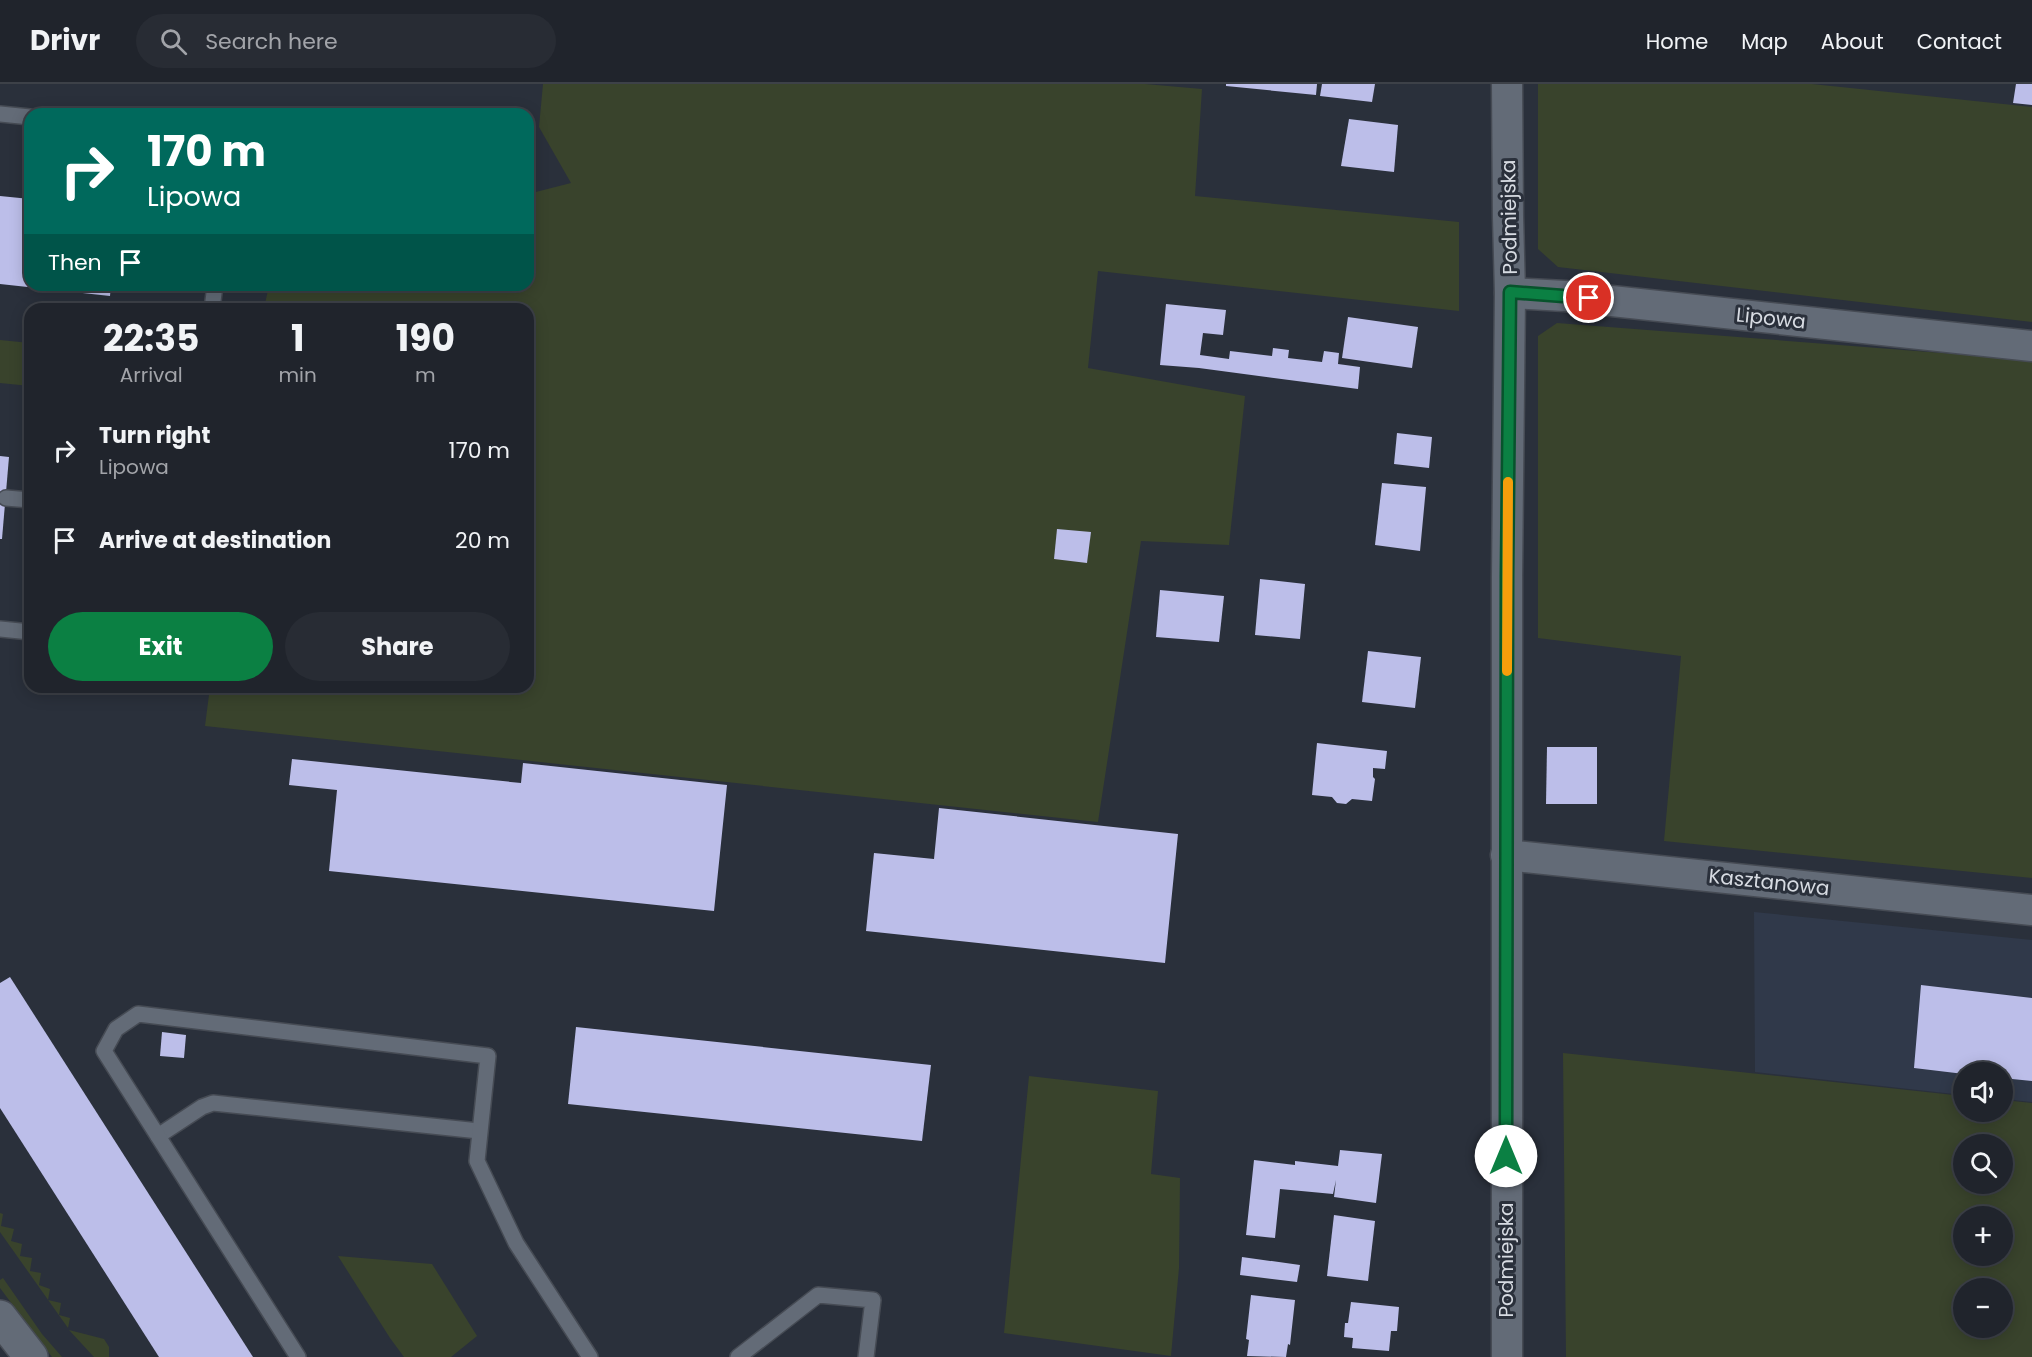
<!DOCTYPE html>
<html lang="en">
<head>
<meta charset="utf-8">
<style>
	:root { --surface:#20242c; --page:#282c34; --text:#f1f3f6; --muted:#a2a4a9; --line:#3d4148; --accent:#0b8043 }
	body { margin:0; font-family:Poppins,sans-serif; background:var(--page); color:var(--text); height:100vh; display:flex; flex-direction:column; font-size:22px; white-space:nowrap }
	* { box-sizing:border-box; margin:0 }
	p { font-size:20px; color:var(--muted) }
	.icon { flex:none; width:33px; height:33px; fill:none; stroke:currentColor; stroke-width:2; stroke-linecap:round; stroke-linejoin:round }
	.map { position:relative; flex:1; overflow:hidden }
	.sheet { position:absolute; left:24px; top:219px; width:510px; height:390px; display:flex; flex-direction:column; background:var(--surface); border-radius:18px; box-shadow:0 3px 15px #0003,0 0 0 2px var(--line) }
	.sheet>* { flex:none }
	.hud { position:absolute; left:24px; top:24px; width:510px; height:183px; border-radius:18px; box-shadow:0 3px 15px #0003,0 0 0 2px var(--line); background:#00695c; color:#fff; overflow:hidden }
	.tools { position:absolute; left:1953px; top:978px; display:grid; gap:12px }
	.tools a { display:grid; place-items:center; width:60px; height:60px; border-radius:50%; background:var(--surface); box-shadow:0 3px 15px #0003,0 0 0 2px var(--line); font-size:30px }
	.pin { position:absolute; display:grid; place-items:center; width:51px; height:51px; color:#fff; margin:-26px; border:3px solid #fff; border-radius:50%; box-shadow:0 2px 6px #0007 }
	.me { position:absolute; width:66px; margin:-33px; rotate:0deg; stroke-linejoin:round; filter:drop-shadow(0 0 4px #0008) }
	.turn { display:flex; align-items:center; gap:21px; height:126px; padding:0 24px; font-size:27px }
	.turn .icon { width:78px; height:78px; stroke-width:2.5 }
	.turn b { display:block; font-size:42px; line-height:51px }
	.then { display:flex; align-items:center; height:57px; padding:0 24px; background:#0003; gap:12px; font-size:22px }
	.eta { display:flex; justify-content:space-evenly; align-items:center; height:102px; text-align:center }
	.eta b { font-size:36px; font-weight:700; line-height:42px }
	.button { display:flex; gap:12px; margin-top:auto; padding:12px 24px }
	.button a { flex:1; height:69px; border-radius:36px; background:var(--accent); color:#fff; font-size:24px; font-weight:700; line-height:69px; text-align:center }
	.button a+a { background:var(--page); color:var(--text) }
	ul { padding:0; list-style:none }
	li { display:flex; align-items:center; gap:18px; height:90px; padding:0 24px }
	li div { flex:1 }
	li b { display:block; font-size:22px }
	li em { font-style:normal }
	header { display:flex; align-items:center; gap:36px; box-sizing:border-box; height:84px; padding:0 30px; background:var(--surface); border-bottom:2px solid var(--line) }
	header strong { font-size:28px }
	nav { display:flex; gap:33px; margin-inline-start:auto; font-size:21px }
	.search { width:420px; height:54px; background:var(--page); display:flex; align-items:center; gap:15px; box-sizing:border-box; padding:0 21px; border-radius:33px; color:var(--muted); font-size:22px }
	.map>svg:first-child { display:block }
	.built { fill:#30394a }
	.green { fill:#39432c; fill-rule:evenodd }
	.building { fill:#bcbee9 }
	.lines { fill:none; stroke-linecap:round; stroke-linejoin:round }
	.service-casing { stroke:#464b54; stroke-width:18 }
	.minor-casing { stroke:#464b54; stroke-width:33 }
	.tertiary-casing { stroke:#464b54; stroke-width:36 }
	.service { stroke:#636b77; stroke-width:15 }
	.minor { stroke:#636b77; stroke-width:30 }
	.tertiary { stroke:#636b77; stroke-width:33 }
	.route-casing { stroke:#07532c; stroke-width:15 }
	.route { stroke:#0b8043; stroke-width:10 }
	.slow { stroke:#f59e0b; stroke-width:10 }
	.labels { text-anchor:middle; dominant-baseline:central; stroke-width:6; stroke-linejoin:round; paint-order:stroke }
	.street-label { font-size:20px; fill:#d7dbe2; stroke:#2a303b }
</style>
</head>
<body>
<header>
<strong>Drivr</strong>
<div class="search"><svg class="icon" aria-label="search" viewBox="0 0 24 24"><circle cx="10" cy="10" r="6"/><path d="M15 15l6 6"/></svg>Search here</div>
<nav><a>Home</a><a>Map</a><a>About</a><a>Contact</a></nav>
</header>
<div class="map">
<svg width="2032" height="1273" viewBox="0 0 2032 1273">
	<rect width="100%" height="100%" fill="#2a303b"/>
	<polygon class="built" points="1754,828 2032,856 2032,1018 2003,1015 2002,988 1964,988 1963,1011 1755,988"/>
	<g class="green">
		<polygon points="543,0 1145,0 1202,5 1195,112 1459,138 1459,227 1098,187 1088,284 1245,312 1229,461 1141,457 1098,738 205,642 210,603 528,603 528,225 264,225 269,201 528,201 528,110 571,99 539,43"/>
		<polygon points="1538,0 1812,0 2032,23 2032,238 1558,183 1538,165"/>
		<polygon points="1557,239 2032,276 2032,794 1664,757 1681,572 1538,554 1538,252"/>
		<polygon points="0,256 30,259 30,302 0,299"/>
		<path d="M1563,969L1963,1012L1964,1028H2002L2003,1016L2032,1019V1273H1566ZM1964,1060H2002V1100H1964ZM1964,1132H2002V1172H1964ZM2002,1204V1244H1964V1204Z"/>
		<polygon points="1029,992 1158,1007 1151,1090 1180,1094 1179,1184 1171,1272 1004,1249"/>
		<polygon points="0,1129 3,1130 1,1142 14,1145 11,1157 22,1160 20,1172 32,1174 30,1187 41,1189 39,1201 50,1205 48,1216 61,1219 59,1231 70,1234 68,1244 0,1148"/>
		<polygon points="338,1172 432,1180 477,1252 451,1273 404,1273 390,1254"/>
		<polygon points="3,1194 42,1250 62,1273 52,1273 0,1204 0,1196"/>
		<polygon points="69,1246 104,1255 109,1263 109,1273 94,1273"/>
	</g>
	<g class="building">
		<polygon points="1226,0 1317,0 1316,11 1226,2"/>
		<polygon points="1322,0 1375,0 1372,18 1320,12"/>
		<polygon points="2016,0 2032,0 2032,21 2013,19"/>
		<polygon points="1349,35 1398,41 1394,88 1341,82"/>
		<polygon points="0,112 30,115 30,201 111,201 110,212 0,200"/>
		<polygon points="1166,220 1226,226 1223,251 1203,249 1200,271 1229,275 1230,267 1272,272 1273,264 1289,266 1288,274 1322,278 1324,267 1339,269 1338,280 1360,283 1358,305 1199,284 1160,281"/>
		<polygon points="1348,233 1418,243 1412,284 1342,274"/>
		<polygon points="1397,349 1432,353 1429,384 1394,380"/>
		<polygon points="0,372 9,373 2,455 0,455"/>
		<polygon points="1382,399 1426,403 1420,467 1375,461"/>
		<polygon points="1057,445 1091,448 1087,479 1054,475"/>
		<polygon points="1260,495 1305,500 1300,555 1255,551"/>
		<polygon points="1160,506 1224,512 1219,558 1156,553"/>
		<polygon points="1368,567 1421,573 1415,624 1362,618"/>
		<polygon points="1317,659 1387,667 1385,685 1373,684 1373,693 1375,695 1372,717 1352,715 1346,720 1337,719 1332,713 1312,711"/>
		<polygon points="1547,663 1597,663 1597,720 1546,720"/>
		<polygon points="292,675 521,699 523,679 727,701 714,827 329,787 337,706 289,701"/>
		<polygon points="939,724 1178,750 1165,879 866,847 874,769 934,775"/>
		<polygon points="10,893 253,1273 159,1273 0,1024 0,899"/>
		<polygon points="1921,901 2032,914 2032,997 2002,994 2002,988 1964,990 1914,984"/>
		<polygon points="576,943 931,981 922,1057 568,1020"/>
		<polygon points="162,948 186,951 184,974 160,972"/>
		<polygon points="1340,1066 1382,1070 1376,1119 1334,1113 1336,1096 1333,1110 1280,1105 1275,1154 1246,1151 1254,1076 1295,1081 1295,1077 1338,1082"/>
		<polygon points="1334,1131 1375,1137 1368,1197 1327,1192"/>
		<polygon points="1242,1173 1300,1181 1297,1198 1240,1191"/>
		<polygon points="1251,1211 1295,1216 1290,1261 1288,1260 1286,1273 1247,1272 1249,1256 1246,1255"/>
		<polygon points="1351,1218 1399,1223 1397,1247 1391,1247 1389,1267 1352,1264 1353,1254 1344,1253 1345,1239 1348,1239"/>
	</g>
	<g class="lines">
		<g class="service-casing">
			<g id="service">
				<polyline points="0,30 30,33"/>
				<polyline points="212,225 215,201"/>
				<polyline points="6,414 30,416"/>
				<polyline points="0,545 30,548"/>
				<polyline points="158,1052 202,1023 213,1019 479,1047"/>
				<polyline points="298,1273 104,967 116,945 138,930 488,972 477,1077 516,1159 590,1273"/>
				<polyline points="738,1273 818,1211 873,1216 866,1273"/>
			</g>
		</g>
		<g class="minor-casing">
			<g id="minor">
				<polyline points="1510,209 1565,212 2032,262"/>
				<polyline points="1506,771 2032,826"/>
				<polyline points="1507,1273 1507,492 1510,209 1508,133 1507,0"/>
			</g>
		</g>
		<g class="tertiary-casing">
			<polyline id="tertiary" points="0,1233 31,1273"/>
		</g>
		<use href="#service" class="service"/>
		<use href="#minor" class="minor"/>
		<use href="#tertiary" class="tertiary"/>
	</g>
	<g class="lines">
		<g class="route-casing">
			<polyline id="route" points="1506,1072 1507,492 1510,208 1589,214"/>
		</g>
		<use href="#route" class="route"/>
		<polyline class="slow" points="1507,587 1508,398"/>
	</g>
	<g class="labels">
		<g class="street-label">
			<text transform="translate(1509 133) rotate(-91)">Podmiejska</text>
			<text transform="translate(1771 234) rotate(6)">Lipowa</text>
			<text transform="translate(1769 798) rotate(6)">Kasztanowa</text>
			<text transform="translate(1506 1176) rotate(-90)">Podmiejska</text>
		</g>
	</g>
</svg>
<div class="tools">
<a><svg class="icon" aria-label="sound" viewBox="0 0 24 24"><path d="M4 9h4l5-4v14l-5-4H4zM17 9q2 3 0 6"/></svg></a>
<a><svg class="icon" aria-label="search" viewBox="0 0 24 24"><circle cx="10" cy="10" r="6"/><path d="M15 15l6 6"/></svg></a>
<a>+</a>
<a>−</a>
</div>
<div class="pin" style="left:1589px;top:214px;background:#d93025"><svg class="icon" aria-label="arrive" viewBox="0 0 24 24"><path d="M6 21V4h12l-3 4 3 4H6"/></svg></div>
<svg class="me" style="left:1506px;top:1072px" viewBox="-20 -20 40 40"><circle r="19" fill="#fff"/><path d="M0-13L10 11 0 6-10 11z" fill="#0b8043"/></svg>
<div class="hud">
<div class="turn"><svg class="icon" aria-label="right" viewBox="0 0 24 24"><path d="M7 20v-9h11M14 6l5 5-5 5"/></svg><div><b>170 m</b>Lipowa</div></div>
<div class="then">Then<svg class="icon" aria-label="arrive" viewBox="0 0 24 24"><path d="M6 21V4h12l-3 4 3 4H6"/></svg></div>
</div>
<section class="sheet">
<div class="eta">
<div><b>22:35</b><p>Arrival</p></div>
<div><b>1</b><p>min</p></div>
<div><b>190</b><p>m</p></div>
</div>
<ul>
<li><svg class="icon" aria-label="right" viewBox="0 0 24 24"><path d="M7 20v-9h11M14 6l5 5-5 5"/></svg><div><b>Turn right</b><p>Lipowa</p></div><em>170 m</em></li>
<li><svg class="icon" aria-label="arrive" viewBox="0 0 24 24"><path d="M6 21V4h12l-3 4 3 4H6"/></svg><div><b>Arrive at destination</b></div><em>20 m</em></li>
</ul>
<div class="button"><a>Exit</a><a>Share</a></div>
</section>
</div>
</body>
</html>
